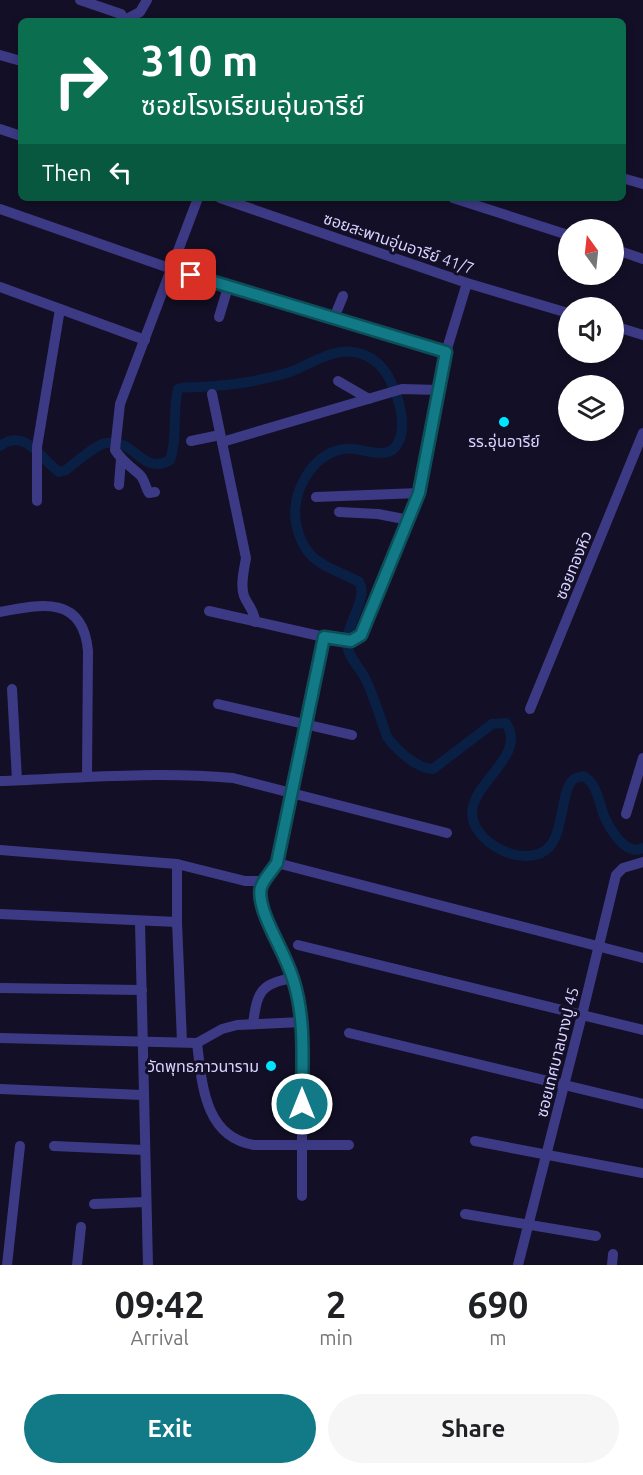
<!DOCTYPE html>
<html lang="en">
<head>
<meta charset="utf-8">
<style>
	:root { --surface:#fff; --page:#f6f6f6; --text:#202124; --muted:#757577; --accent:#127987 }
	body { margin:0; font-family:Ubuntu,"Noto Sans Thai",sans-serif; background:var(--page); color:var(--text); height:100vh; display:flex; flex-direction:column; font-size:22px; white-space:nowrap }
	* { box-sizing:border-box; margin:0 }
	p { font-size:20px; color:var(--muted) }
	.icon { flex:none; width:33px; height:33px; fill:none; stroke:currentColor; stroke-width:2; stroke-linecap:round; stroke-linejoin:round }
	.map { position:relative; height:1265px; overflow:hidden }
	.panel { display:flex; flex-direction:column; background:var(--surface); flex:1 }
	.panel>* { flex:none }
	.guide { position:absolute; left:18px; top:18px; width:608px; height:183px; border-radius:9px; box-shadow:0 3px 9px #0003; background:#0b6e4f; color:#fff; overflow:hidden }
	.needle { width:39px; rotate:345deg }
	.fabs { position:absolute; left:558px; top:219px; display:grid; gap:12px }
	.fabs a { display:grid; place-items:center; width:66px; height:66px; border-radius:50%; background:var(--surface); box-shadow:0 3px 9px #0003; font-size:30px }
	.pin { position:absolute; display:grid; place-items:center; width:51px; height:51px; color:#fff; margin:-26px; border-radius:12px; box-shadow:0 3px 9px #0006 }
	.me { position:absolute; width:66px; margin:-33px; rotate:0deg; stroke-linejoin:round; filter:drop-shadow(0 0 4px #0008) }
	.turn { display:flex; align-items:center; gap:21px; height:126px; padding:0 24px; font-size:27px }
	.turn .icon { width:78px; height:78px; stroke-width:2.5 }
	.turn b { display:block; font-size:42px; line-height:51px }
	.then { display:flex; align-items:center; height:57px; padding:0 24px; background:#0003; gap:12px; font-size:22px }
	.eta { display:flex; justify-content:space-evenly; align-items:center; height:102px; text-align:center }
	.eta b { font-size:36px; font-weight:700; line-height:42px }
	.button { display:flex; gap:12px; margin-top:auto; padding:12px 24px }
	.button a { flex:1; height:69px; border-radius:36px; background:var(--accent); color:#fff; font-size:24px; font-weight:700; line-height:69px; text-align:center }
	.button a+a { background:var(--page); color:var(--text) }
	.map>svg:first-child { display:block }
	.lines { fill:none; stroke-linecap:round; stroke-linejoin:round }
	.canal { stroke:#0a1f44; stroke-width:10 }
	.street { stroke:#3d3a85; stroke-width:10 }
	.route-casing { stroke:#0c4f58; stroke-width:15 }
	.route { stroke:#127987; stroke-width:10 }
	.poi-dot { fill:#00e5ff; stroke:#130f26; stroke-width:2 }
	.labels { text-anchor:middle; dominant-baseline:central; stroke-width:6; stroke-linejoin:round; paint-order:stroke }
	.street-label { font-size:16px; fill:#d9d4ff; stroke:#130f26 }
	.poi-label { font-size:16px; fill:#d9d4ff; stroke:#130f26 }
</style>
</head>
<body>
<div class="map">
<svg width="643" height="1265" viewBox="0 0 643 1265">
	<rect width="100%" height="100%" fill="#130f26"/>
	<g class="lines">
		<path class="canal" d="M0,446C25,427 42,460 59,472L66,470C75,463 95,445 106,443C136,438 141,476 170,460C178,438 172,412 178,389C185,386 192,388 200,387C218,386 237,384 254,381C266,378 278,376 290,372C314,363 335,345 362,354C376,359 385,369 391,382C398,396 405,419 401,435C393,468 363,445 343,449C311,455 291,493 296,523C304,564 327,565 359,582C369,598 346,623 347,644C348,656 358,666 364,676C374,696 380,717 387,737C397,750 417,769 433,769L492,724L506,723C526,753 480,778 473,806C464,841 528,873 550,846C564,830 561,788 574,779C577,777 580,777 583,776C598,783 599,805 605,818C611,831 627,857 643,848"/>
		<g class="street">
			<polyline points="80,0 121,14 125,21"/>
			<polyline points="125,20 140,12 147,0"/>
			<polyline points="0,55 21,61"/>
			<polyline points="0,129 21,136"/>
			<polyline points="622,178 643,184"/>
			<polyline points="220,198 467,283 568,313"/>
			<polyline points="453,198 568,235"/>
			<polyline points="0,209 172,269 446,352"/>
			<polyline points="614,249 643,259"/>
			<polyline points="0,287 145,340"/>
			<polyline points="219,317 228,287"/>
			<polyline points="334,318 343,296"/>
			<polyline points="614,326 643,335"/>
			<polyline points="338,381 369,399"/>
			<path d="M212,394L246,558C244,570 240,585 244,596C248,606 255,611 255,622"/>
			<polyline points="191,441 220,435"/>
			<polyline points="222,442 402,389 438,390"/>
			<polyline points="119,485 121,459"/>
			<path d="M155,492L149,493C145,487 145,480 140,475C131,467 122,461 115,450L120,404L198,198"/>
			<polyline points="316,497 419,493"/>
			<polyline points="37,501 37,447 60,309"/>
			<polyline points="339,512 378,514 409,520"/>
			<polyline points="209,611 324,637 351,641 361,635 419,493 446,352 467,283"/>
			<path d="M0,612C41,604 83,595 88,651L87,777"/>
			<polyline points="12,689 17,780"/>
			<polyline points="218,704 352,735"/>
			<polyline points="530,709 643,433"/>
			<path d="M0,781C77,778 156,771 233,778L447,833"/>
			<polyline points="626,814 643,758"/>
			<polyline points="0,850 177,864 245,881 262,881 277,863 324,637"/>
			<polyline points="277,863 643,958"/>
			<polyline points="177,864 177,922 182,1042"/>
			<polyline points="262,881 261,902 270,929 293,978 302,1022 302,1196"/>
			<polyline points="0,914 177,922"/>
			<polyline points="140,922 148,1265"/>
			<polyline points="298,945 643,1030"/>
			<polyline points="0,988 142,990"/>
			<path d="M253,1024C257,993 260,983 293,978"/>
			<polyline points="349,1033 643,1104"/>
			<polyline points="0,1038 197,1043 222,1029 237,1025 302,1022"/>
			<path d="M197,1043C202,1083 204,1137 254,1145H349"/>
			<polyline points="0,1089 142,1095"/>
			<polyline points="475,1141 643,1173"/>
			<polyline points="54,1146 144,1150"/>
			<polyline points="94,1204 146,1202"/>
			<polyline points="465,1214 596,1236"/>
			<polyline points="7,1265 20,1146"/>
			<polyline points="77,1265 81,1227"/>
			<polyline points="518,1265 582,1015 616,875 623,868 643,862"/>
			<polyline points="612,1265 613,1254"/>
		</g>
	</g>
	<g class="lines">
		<g class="route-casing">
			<path id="route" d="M191,275L446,352L419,493L361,635L351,641L324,637L277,863C263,884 255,884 264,912C272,935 286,956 293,979C306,1019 302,1063 302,1104"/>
		</g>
		<use href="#route" class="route"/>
	</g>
	<g class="poi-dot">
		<circle cx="504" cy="422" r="6"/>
		<circle cx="271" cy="1066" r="6"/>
	</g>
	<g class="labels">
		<g class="street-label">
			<text transform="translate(399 243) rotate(19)">ซอยสะพานอุ่นอารีย์ 41/7</text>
			<text transform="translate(573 565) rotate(-68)">ซอยทองหิว</text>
			<text transform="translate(557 1052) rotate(-76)">ซอยเทศบาลบางปู 45</text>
		</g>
		<g class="poi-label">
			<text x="504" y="441">รร.อุ่นอารีย์</text>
			<text x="259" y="1066" text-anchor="end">วัดพุทธภาวนาราม</text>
		</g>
	</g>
</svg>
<div class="fabs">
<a><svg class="needle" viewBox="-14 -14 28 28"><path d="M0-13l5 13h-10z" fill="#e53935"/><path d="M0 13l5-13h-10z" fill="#757577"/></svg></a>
<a><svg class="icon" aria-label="sound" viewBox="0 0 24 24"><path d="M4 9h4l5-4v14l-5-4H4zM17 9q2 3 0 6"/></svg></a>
<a><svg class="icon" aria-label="layers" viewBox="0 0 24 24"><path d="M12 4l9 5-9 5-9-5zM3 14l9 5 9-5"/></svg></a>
</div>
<div class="pin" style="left:191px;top:275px;background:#d93025"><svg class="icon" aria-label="arrive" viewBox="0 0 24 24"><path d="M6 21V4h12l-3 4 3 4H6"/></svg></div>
<svg class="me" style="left:302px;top:1104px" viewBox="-20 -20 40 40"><circle r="17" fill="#127987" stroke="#fff" stroke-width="3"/><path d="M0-11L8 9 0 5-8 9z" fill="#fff"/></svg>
<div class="guide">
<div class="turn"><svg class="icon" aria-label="right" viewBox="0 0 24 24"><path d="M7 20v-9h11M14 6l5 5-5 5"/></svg><div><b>310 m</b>ซอยโรงเรียนอุ่นอารีย์</div></div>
<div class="then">Then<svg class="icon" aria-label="left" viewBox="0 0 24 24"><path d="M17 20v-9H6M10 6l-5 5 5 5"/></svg></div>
</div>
</div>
<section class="panel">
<div class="eta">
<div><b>09:42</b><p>Arrival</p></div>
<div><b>2</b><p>min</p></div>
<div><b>690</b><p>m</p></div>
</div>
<div class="button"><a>Exit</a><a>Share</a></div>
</section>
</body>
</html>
